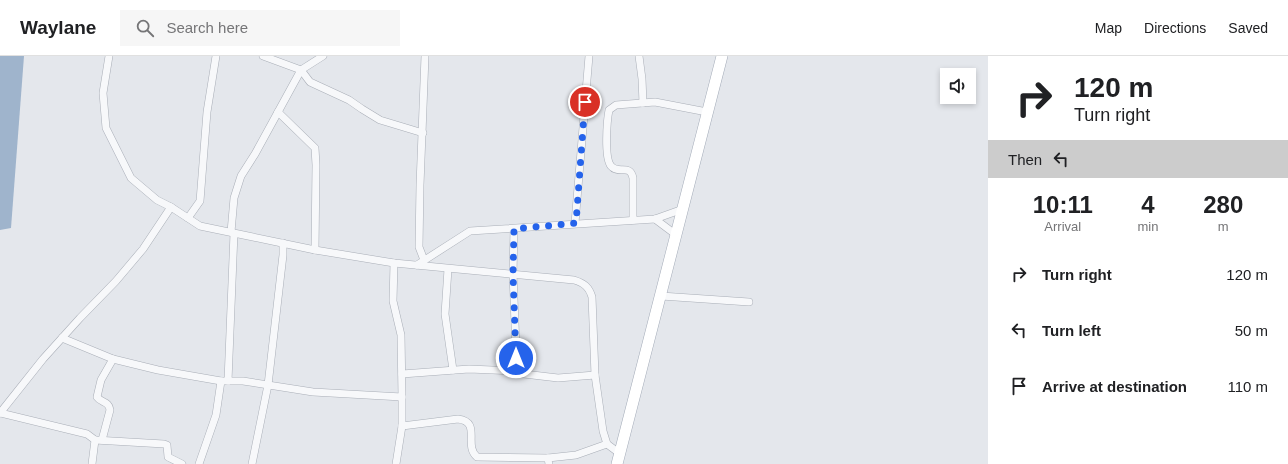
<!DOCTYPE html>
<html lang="en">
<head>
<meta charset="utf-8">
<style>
	:root { --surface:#fff; --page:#f6f6f6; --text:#202124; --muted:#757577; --line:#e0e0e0 }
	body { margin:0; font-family:Arial,sans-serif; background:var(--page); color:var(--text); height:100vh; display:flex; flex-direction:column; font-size:15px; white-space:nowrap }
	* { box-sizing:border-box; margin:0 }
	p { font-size:13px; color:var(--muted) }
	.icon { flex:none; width:22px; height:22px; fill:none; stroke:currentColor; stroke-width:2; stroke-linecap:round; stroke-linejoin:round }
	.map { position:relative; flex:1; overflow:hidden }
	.details { display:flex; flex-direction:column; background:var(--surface); width:300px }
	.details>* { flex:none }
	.hud { background:#fff; color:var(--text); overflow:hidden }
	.tools { position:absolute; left:940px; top:12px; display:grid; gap:8px }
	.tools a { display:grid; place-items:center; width:36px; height:36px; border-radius:0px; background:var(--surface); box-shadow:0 2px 6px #0003; font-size:20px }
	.pin { position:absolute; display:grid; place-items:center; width:34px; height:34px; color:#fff; margin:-17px; border:2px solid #fff; border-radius:50%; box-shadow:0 1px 4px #0007 }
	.me { position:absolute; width:44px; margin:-22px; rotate:0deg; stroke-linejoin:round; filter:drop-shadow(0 0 3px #0008) }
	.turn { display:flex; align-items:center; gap:14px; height:84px; padding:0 20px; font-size:18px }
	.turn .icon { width:52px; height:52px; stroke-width:2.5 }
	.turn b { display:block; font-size:28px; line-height:34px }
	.then { display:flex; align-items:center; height:38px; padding:0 20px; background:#0003; gap:8px; font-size:15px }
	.eta { display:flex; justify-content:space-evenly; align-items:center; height:68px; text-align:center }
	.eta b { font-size:24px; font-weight:800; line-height:28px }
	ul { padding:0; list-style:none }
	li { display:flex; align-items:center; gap:12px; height:56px; padding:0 20px }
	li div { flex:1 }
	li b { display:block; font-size:15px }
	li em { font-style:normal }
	header { display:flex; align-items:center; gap:24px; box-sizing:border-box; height:56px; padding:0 20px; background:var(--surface); border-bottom:1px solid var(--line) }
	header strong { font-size:19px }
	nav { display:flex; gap:22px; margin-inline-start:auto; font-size:14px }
	.search { width:280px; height:36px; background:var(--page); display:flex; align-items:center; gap:10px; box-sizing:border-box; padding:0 14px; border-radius:0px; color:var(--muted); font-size:15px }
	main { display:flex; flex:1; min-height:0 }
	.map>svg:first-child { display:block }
	.water { fill:#9fb4cc }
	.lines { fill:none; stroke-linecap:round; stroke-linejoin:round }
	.street-casing { stroke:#a9aeb7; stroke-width:8 }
	.primary-casing { stroke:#a3abb8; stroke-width:12 }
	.street { stroke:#f7f8fa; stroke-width:7 }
	.primary { stroke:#fff; stroke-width:11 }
	.route { stroke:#2563eb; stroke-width:7; stroke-dasharray:0 12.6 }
</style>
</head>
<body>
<header>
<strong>Waylane</strong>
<div class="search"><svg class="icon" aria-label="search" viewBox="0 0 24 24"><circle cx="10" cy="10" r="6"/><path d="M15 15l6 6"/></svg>Search here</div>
<nav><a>Map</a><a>Directions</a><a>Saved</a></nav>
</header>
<main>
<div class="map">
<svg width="988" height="408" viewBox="0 0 988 408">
	<rect width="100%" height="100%" fill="#e4e7ec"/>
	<polygon class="water" points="0,0 24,0 11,172 0,174"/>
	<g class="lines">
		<g class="street-casing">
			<g id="street">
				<path d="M109,0L103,37L106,72L131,122L157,144L171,151L200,170L315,194L394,207L574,224C584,227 589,231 592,241L595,319L603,375L607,388L619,397"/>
				<polyline points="323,0 301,14 310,26 349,44 362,53 380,64 423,77"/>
				<polyline points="639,0 642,23 643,47"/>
				<polyline points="278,56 315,92 316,109 315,194"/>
				<polyline points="188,162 200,145 207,56 216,0"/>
				<polyline points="655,163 675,178"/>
				<path d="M633,164V122C630,107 618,119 611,110C604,102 607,64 609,54L616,49L655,46L707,56"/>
				<polyline points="575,167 589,0"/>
				<polyline points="514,173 513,218 516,292 514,315"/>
				<polyline points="424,204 419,191 420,129 425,0"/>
				<polyline points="394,207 393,245 401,279 402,341 402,370 396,408"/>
				<polyline points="417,209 470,175 655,163 683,153"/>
				<polyline points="448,213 445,258 453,314"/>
				<polyline points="661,240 749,246"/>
				<polyline points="62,282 113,303 158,314 221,325 243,325 313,336 402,341"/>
				<polyline points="402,318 469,313 514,315 524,318 558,322 595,319"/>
				<polyline points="228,325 234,177 231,176 234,142 241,120 255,98 301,14 263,0"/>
				<polyline points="0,357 43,303 80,262 116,225 143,193 171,151"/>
				<polyline points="0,357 87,378 95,384 92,408"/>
				<path d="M402,370L458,363C482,366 463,389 477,401L548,402"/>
				<polyline points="95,384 164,388 167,389 168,401 182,408"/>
				<path d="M102,384L110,354C109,345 101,347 97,341L101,324L113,303"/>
				<polyline points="199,408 216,359 221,325"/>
				<polyline points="252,408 268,329 283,199 283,187"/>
				<polyline points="549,408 548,402 576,399 607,388"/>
			</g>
		</g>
		<g class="primary-casing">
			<polyline id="primary" points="617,408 722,0"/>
		</g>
		<use href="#street" class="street"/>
		<use href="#primary" class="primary"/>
	</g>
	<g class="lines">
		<polyline class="route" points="516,302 513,218 514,173 576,167 585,46"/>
	</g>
</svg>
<div class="tools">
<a><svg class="icon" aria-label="sound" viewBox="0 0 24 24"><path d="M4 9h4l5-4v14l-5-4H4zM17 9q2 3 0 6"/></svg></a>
</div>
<div class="pin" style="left:585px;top:46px;background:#d93025"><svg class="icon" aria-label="arrive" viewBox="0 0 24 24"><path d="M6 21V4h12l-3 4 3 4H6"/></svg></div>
<svg class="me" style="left:516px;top:302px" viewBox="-20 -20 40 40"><circle r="17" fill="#2563eb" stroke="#fff" stroke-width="3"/><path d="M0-11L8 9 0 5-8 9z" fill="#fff"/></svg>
</div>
<section class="details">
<div class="hud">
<div class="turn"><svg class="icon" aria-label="right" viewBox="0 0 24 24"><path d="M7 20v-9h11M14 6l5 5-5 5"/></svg><div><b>120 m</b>Turn right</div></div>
<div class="then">Then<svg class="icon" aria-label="left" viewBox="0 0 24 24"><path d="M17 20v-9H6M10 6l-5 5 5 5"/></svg></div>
</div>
<div class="eta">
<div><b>10:11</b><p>Arrival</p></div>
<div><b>4</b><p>min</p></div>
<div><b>280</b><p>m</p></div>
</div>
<ul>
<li><svg class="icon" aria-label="right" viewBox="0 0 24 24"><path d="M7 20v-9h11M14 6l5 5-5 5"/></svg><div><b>Turn right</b></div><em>120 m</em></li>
<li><svg class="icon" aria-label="left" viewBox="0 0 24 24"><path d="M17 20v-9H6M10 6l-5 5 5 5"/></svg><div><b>Turn left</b></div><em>50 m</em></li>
<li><svg class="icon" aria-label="arrive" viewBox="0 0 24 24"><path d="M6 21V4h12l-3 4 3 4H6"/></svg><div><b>Arrive at destination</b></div><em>110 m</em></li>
</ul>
</section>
</main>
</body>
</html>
